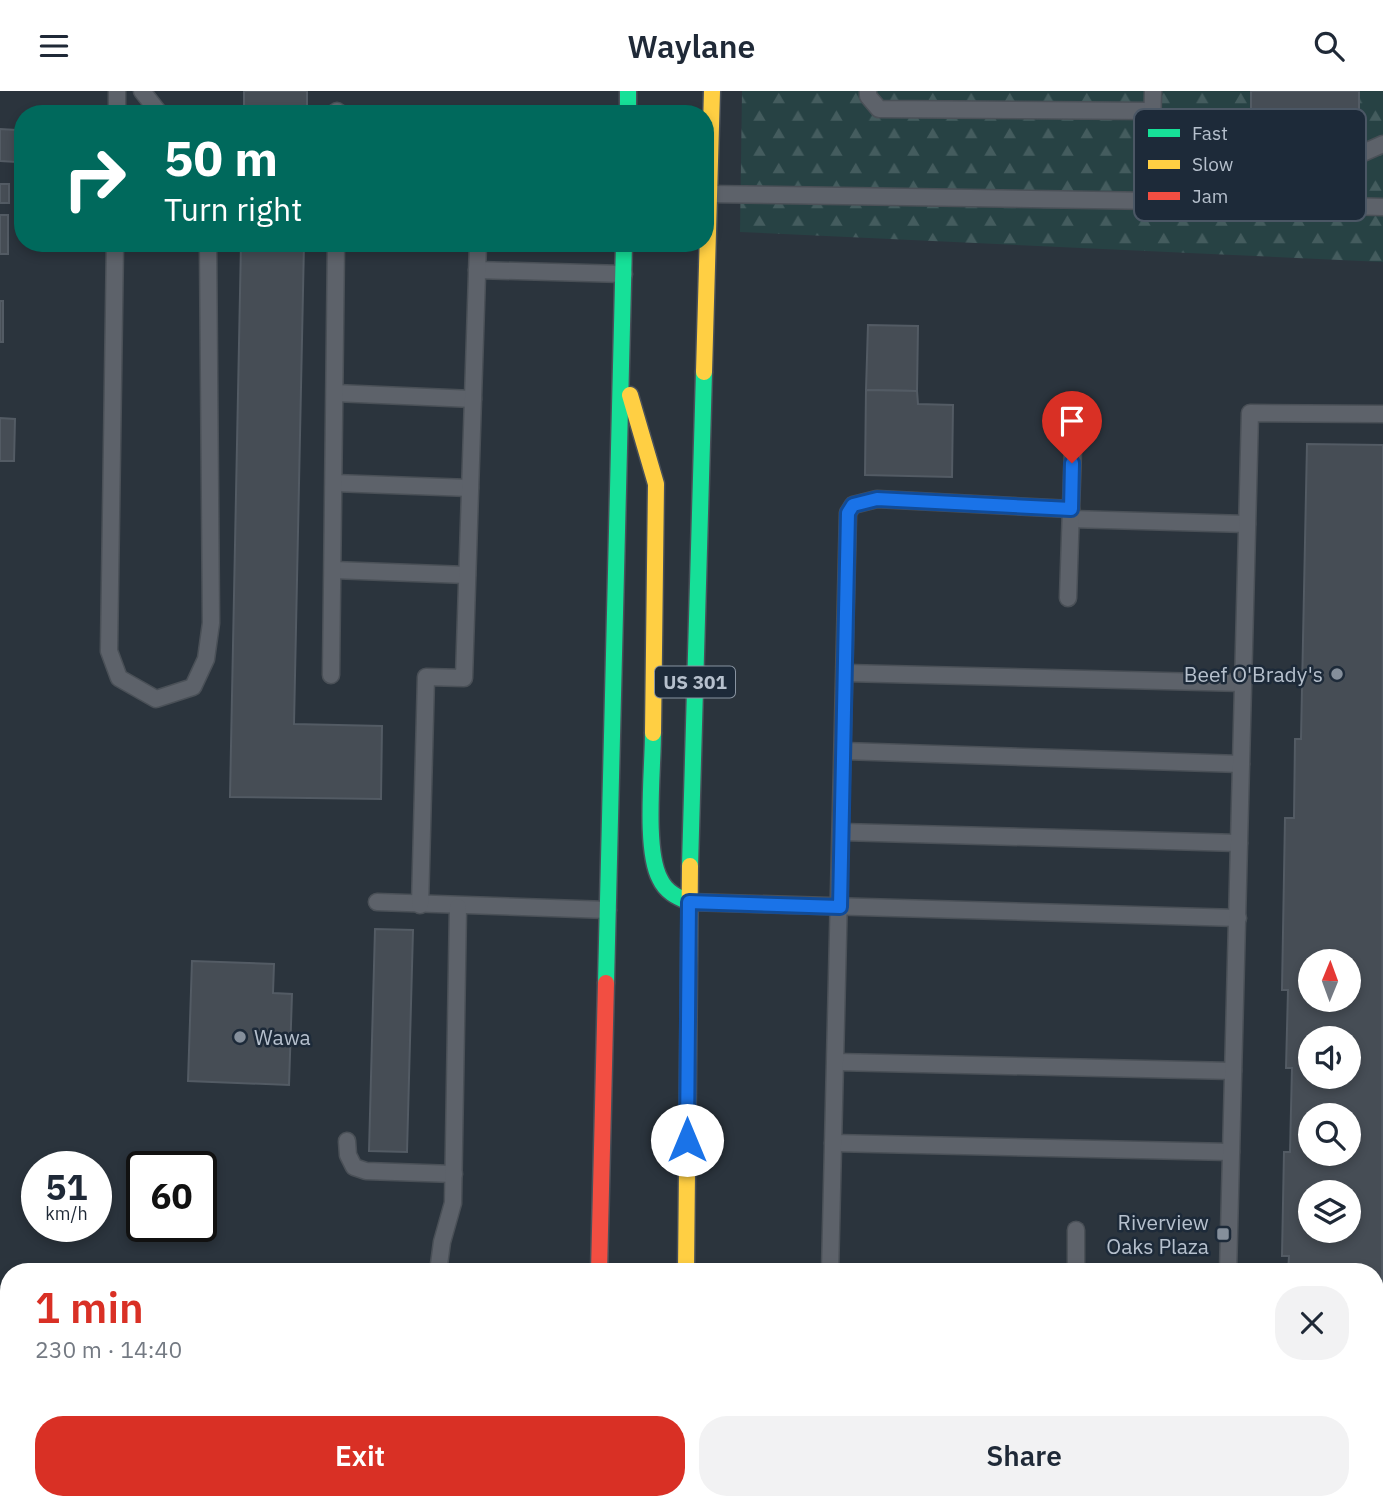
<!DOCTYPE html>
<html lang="en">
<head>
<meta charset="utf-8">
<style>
	:root { --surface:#fff; --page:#f2f2f3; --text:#1f2937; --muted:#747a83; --accent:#d93025 }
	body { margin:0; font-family:"IBM Plex Sans",sans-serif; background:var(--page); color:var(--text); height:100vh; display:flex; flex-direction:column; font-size:26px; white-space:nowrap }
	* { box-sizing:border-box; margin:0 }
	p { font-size:23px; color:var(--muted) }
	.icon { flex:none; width:38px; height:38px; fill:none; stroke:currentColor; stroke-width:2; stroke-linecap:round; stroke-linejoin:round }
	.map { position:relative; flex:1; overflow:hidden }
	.sheet { position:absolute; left:0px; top:1172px; width:1384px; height:247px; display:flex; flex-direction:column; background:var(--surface); border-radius:28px 28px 0 0; box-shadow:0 4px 10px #0003 }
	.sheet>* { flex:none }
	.top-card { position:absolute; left:14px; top:14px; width:700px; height:147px; border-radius:28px; box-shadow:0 4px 10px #0003; background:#00695c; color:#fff; overflow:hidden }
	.needle { width:46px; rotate:1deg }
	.fabs { position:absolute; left:1298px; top:858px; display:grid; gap:14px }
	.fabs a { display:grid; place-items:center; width:63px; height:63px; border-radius:50%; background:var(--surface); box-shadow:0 4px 10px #0003; font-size:35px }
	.speed { position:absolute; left:21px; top:1060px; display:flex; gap:14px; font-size:35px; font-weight:700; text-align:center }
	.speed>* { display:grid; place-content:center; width:91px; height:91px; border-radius:50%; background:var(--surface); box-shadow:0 4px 10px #0003; line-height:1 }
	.speed small { font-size:18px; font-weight:400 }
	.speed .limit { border:4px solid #111; border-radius:10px; background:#fff; color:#111 }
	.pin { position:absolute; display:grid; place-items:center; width:60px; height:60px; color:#fff; margin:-72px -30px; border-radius:50% 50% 50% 0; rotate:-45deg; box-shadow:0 0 7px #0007 }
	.pin .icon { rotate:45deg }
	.me { position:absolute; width:77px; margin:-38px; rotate:0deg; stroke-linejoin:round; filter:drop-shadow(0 0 5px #0008) }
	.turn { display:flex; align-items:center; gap:24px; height:147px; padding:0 35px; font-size:32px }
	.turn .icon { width:91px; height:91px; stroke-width:2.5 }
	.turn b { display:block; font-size:49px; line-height:60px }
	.round { display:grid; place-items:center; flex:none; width:74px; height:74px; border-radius:28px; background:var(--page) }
	.head { display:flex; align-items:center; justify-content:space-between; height:119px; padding:0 35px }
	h1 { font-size:42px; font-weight:600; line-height:52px; color:var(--accent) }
	.action { display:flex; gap:14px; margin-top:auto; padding:14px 35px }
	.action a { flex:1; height:80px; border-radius:28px; background:var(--accent); color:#fff; font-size:28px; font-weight:600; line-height:80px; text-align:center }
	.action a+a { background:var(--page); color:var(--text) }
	header { display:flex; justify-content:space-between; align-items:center; height:91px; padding:0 35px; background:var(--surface); font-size:32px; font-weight:600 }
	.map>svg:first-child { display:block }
	.forest { fill:url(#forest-firs) }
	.building { fill:#464d55; stroke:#535b64; stroke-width:2; fill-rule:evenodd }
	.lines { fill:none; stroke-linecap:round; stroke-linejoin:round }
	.lane-casing { stroke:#4a5057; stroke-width:19 }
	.fast-casing { stroke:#495059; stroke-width:19 }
	.slow-casing { stroke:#495059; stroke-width:19 }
	.jam-casing { stroke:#495059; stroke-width:19 }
	.lane { stroke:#5d626a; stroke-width:16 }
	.fast { stroke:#16e098; stroke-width:16 }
	.slow { stroke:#ffcf43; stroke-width:16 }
	.jam { stroke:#f24e42; stroke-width:16 }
	.route-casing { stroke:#114b97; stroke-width:18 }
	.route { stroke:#1a73e8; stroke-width:12 }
	.poi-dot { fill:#858f9b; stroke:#1d2a39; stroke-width:2.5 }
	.labels { text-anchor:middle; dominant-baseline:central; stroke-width:5; stroke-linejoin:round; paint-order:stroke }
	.shield { fill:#1d2a39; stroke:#8893a1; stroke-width:2 }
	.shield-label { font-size:19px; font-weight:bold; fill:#b6c0cd }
	.poi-label { font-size:21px; fill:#b6c0cd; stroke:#1d2a39; text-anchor:end }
	.key { fill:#1d2a39; stroke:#4b5765; stroke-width:2 }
	.key-label { font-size:19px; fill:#b6c0cd }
</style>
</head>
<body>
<header><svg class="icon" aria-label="menu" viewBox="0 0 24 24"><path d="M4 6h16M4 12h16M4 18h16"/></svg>Waylane<svg class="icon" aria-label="search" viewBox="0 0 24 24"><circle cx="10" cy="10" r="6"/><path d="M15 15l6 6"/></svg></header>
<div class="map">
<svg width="1383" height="1418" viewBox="0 0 1383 1418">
	<defs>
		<pattern id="forest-firs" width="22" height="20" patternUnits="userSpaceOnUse" patternTransform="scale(1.75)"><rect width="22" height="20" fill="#274244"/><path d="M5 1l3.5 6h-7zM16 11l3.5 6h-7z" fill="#445c5e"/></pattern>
	</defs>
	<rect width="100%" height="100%" fill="#2b343d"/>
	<polygon class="forest" points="742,0 1383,0 1383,171 740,141"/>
	<g class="building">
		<rect x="244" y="0" width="63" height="23"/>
		<polygon points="1251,0 1359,0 1359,37 1251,36"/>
		<polygon points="0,38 16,39 16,71 0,70"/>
		<rect x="0" y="93" width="9" height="19"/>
		<rect x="0" y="124" width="8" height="39"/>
		<polygon points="241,152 304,152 294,633 382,635 381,708 230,706"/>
		<rect x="0" y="210" width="3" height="41"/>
		<polygon points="868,234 918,235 917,300 866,299"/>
		<polygon points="866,299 917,300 918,313 953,314 952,386 865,384"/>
		<polygon points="0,327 15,328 14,370 0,370"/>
		<path d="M1307,353L1383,354L1382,1305H1376V1181H1288L1289,1165H1282L1284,1061H1290L1292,977H1286L1288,899H1282L1285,727H1294L1295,648H1301ZM1311,870H1349V908H1311ZM1311,947H1349V985H1311ZM1311,1024H1349V1062H1311ZM1311,1101H1349V1139H1311Z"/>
		<polygon points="375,838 413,839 407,1061 369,1060"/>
		<polygon points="192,870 274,873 273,902 292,903 289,994 188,990"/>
		<polygon points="217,1410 368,1410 362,1418 217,1418"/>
	</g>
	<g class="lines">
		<g class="lane-casing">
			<g id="lane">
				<polyline points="142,0 160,23"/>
				<polyline points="868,0 868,5 879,18 1153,20"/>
				<polyline points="117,23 117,0"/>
				<polyline points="337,23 337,20"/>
				<polyline points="709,103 1155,110 1151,77 1153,0"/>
				<polyline points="1155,110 1383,116"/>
				<polyline points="1341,115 1356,65 1383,53"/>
				<polyline points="115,152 109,560 119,587 156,608 193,596 206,568 211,532 208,152"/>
				<polyline points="477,179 624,183"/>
				<polyline points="335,302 473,308"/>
				<polyline points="334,392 470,397"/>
				<polyline points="1071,428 1247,433"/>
				<polyline points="333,479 467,484"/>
				<polyline points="1068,507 1074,327"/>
				<polyline points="846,582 1243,592"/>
				<polyline points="331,584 336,152"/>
				<polyline points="844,660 1241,673"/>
				<polyline points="842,741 1239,752"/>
				<polyline points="377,811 608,819"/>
				<polyline points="689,811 1238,827"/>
				<polyline points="420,814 426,586 464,587 478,152"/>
				<polyline points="836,971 1233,980"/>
				<polyline points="347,1050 348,1064 354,1076 366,1080 454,1083"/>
				<polyline points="833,1052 1231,1061"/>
				<polyline points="1076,1139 1076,1181"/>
				<polyline points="438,1181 442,1151 453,1112 458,816"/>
				<polyline points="830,1181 848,422 853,414 877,408 1071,418"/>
				<polyline points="1228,1181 1250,322 1383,323"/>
				<polyline points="1376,1371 1383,1371"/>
				<polyline points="1222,1418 1222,1410"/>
			</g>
		</g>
		<g class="fast-casing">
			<g id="fast">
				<polyline points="628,0 628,23"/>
				<path d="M653,642C653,678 644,759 660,788C666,801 677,806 689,811"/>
				<polyline points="690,775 704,281"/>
				<polyline points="606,892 624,152"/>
				<polyline points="593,1410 593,1418"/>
			</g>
		</g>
		<g class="slow-casing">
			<g id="slow">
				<polyline points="704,281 712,0"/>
				<polyline points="630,304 656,393 653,642"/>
				<polyline points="686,1181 690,775"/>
			</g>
		</g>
		<g class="jam-casing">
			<g id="jam">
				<polyline points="599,1181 606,892"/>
				<polyline points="684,1410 684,1418"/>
			</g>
		</g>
		<use href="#lane" class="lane"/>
		<use href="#fast" class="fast"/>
		<use href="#slow" class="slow"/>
		<use href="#jam" class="jam"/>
	</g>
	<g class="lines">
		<g class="route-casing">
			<polyline id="route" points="687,1049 689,811 840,816 848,422 853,414 877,408 1071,418 1072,372"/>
		</g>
		<use href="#route" class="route"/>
	</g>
	<g class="poi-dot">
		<circle cx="1337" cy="583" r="7"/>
		<circle cx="240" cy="946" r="7"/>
		<rect x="1216" y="1136" width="14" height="14" rx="3.5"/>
	</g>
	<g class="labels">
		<rect class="shield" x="655" y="575.5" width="80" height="31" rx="5"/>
		<g class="shield-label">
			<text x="695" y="591">US 301</text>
		</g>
		<g class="poi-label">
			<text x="1323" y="583">Beef O'Brady's</text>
			<text x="254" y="946" text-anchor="start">Wawa</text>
			<text x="1209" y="1131">Riverview<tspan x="1209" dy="24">Oaks Plaza</tspan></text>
		</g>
	</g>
	<rect x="1134" y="18" width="232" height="112" rx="10" class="key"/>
	<rect x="1148" y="38" width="32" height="8" fill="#16e098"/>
	<rect x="1148" y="69" width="32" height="9" fill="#ffcf43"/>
	<rect x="1148" y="101" width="32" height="8" fill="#f24e42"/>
	<g class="key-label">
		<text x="1192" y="49">Fast</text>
		<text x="1192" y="80">Slow</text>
		<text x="1192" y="112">Jam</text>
	</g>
</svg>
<div class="fabs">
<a><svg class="needle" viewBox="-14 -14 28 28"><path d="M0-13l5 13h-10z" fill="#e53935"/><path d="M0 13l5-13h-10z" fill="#747a83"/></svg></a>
<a><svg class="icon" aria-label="sound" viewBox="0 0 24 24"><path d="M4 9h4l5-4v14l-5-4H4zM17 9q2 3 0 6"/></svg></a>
<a><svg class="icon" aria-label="search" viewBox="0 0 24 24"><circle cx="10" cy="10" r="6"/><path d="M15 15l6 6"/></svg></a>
<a><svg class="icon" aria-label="layers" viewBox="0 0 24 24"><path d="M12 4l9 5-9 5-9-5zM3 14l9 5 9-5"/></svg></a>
</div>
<div class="speed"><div>51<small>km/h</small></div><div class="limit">60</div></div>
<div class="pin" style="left:1072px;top:372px;background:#d93025"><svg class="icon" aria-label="arrive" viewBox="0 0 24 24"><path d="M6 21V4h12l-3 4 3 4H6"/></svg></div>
<svg class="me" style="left:687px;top:1049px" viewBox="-20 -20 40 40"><circle r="19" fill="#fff"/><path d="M0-13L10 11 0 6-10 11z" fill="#1a73e8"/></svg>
<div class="top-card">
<div class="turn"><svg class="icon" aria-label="right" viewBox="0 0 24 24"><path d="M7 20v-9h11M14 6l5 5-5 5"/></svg><div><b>50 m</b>Turn right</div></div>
</div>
<section class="sheet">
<div class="head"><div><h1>1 min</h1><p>230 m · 14:40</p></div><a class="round"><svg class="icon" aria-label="close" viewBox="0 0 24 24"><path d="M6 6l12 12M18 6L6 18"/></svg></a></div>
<div class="action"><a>Exit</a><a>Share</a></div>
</section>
</div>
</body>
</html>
